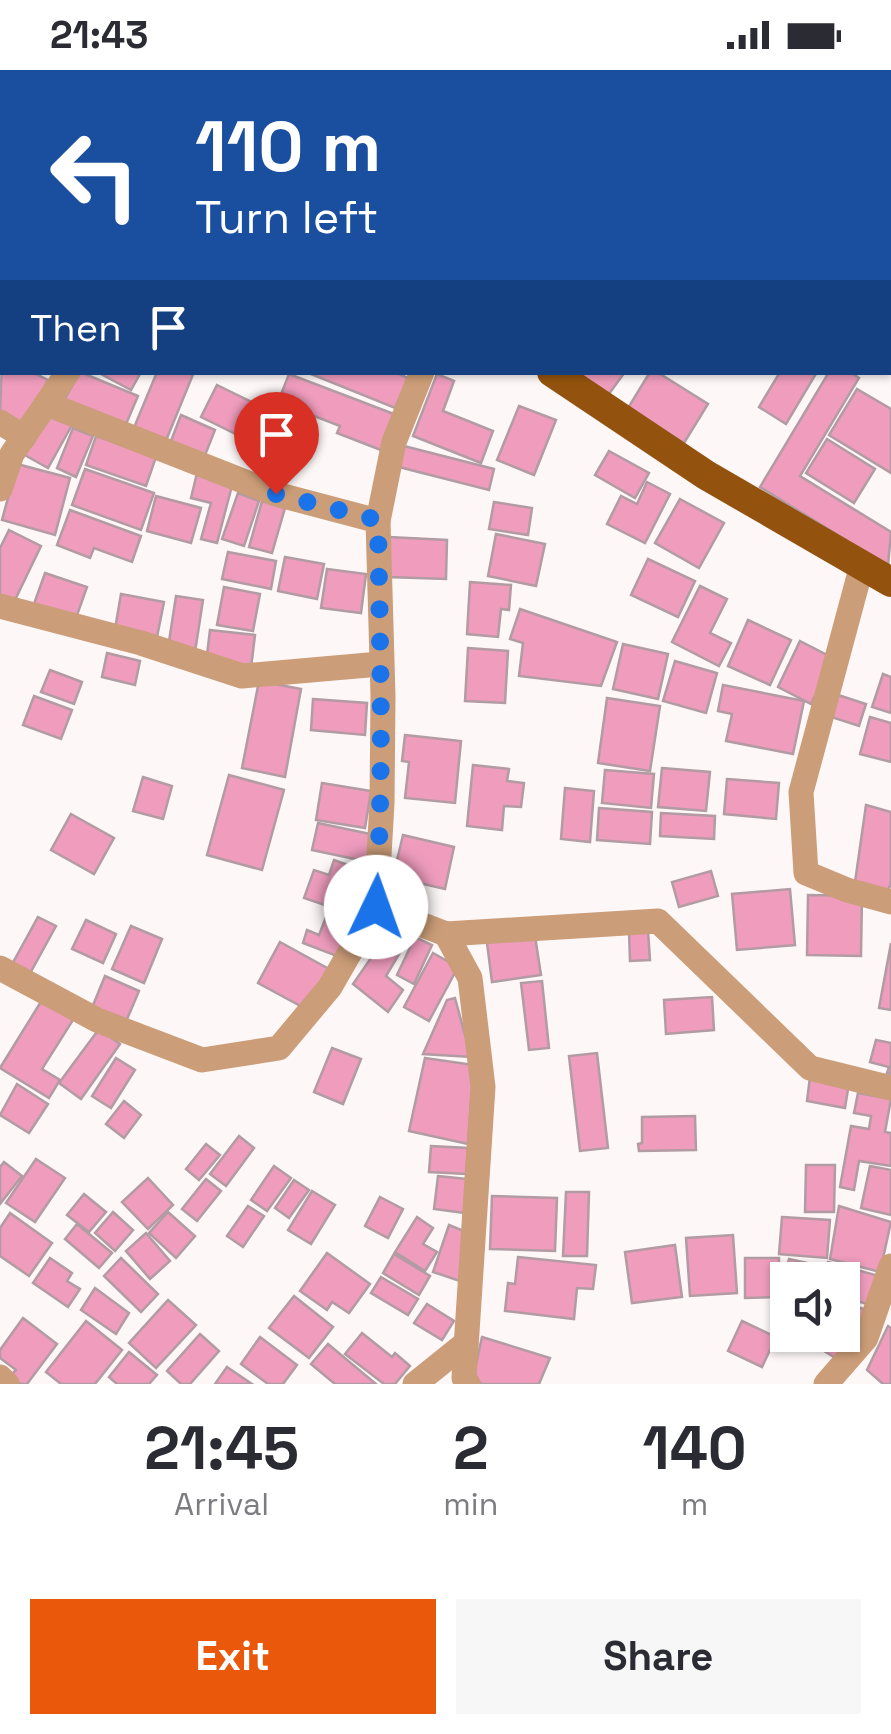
<!DOCTYPE html>
<html lang="en">
<head>
<meta charset="utf-8">
<style>
	:root { --surface:#fff; --page:#f7f7f7; --text:#2b2b33; --muted:#7c7c81; --accent:#ea580c }
	body { margin:0; font-family:"Space Grotesk",sans-serif; background:var(--page); color:var(--text); height:100vh; display:flex; flex-direction:column; font-size:38px; white-space:nowrap }
	* { box-sizing:border-box; margin:0 }
	p { font-size:32px; color:var(--muted) }
	.icon { flex:none; width:55px; height:55px; fill:none; stroke:currentColor; stroke-width:2; stroke-linecap:round; stroke-linejoin:round }
	.map { position:relative; height:1314px; overflow:hidden }
	.panel { display:flex; flex-direction:column; background:var(--surface); flex:1 }
	.panel>* { flex:none }
	.banner { position:absolute; left:0px; top:0px; width:892px; height:305px; box-shadow:0 2px 8px #0004; background:#1a4fa0; color:#fff; overflow:hidden }
	.controls { position:absolute; left:770px; top:1192px; display:grid; gap:20px }
	.controls a { display:grid; place-items:center; width:90px; height:90px; border-radius:0px; background:var(--surface); box-shadow:0 2px 8px #0004; font-size:50px }
	.pin { position:absolute; display:grid; place-items:center; width:85px; height:85px; color:#fff; margin:-102px -42px; border-radius:50% 50% 50% 0; rotate:-45deg; box-shadow:0 0 10px #0007 }
	.pin .icon { rotate:45deg }
	.me { position:absolute; width:110px; margin:-55px; rotate:3deg; stroke-linejoin:round; filter:drop-shadow(0 0 8px #0008) }
	.turn { display:flex; align-items:center; gap:35px; height:210px; padding:0 30px; font-size:45px }
	.turn .icon { width:130px; height:130px; stroke-width:2.5 }
	.turn b { display:block; font-size:70px; line-height:85px }
	.then { display:flex; align-items:center; height:95px; padding:0 30px; background:#0003; gap:20px; font-size:38px }
	.eta { display:flex; justify-content:space-evenly; align-items:center; height:170px; text-align:center }
	.eta b { font-size:60px; font-weight:600; line-height:70px }
	.button { display:flex; gap:20px; margin-top:auto; padding:20px 30px }
	.button a { flex:1; height:115px; border-radius:0px; background:var(--accent); color:#fff; font-size:40px; font-weight:600; line-height:115px; text-align:center }
	.button a+a { background:var(--page); color:var(--text) }
	.status { display:flex; justify-content:space-between; align-items:center; height:70px; padding:0 50px; background:var(--surface); direction:ltr }
	.status svg { height:28px; fill:currentColor }
	.map>svg:first-child { display:block }
	.building { fill:#ef9cbd; stroke:#b29ba3; stroke-width:2.5 }
	.lines { fill:none; stroke-linecap:round; stroke-linejoin:round }
	.street { stroke:#cb9d78; stroke-width:25 }
	.primary { stroke:#93530e; stroke-width:30 }
	.route { stroke:#1a73e8; stroke-width:18; stroke-dasharray:0 32.4 }
</style>
</head>
<body>
<div class="status"><b>21:43</b><svg viewBox="0 0 49 12"><path d="M0 12V9h3v3zM5 12V6h3v6zM10 12V3h3v9zM15 12V0h3v12zM26 1h20v11H26zM47 4h2v5h-2z"/></svg></div>
<div class="map">
<svg width="891" height="1314" viewBox="0 0 891 1314">
	<rect width="100%" height="100%" fill="#fdf8f7"/>
	<g class="building">
		<polygon points="2,291 2,302 32,302 48,310 25,354 0,343"/>
		<polygon points="80,302 138,326 124,359 62,334"/>
		<polygon points="97,302 141,302 131,320"/>
		<polygon points="157,302 194,302 165,373 133,360"/>
		<polygon points="306,302 395,302 408,308 395,338"/>
		<polygon points="572,302 625,302 606,328"/>
		<polygon points="650,302 657,302 708,334 684,373 628,338"/>
		<polygon points="780,302 817,302 786,354 759,337"/>
		<polygon points="829,302 850,302 859,308 800,406 891,462 888,496 760,417"/>
		<polygon points="289,304 394,344 381,380 337,363 340,356 278,332"/>
		<polygon points="437,304 454,311 443,341 493,361 481,393 413,366"/>
		<polygon points="217,315 268,340 252,372 201,347"/>
		<polygon points="857,319 891,339 891,403 829,365"/>
		<polygon points="519,336 556,350 534,405 497,390"/>
		<polygon points="47,341 72,355 48,398 23,384"/>
		<polygon points="181,345 215,360 203,390 169,376"/>
		<polygon points="73,358 93,366 76,407 57,398"/>
		<polygon points="96,366 156,387 146,416 86,395"/>
		<polygon points="827,369 875,399 854,433 806,403"/>
		<polygon points="404,376 494,399 489,420 399,397"/>
		<polygon points="609,381 649,403 635,428 595,405"/>
		<polygon points="17,394 70,408 55,465 2,450"/>
		<polygon points="85,399 154,423 141,460 72,435"/>
		<polygon points="197,403 233,412 217,473 201,469 211,433 191,428"/>
		<polygon points="647,412 670,424 645,473 607,454 621,426 637,434"/>
		<polygon points="238,423 259,431 244,476 222,469"/>
		<polygon points="156,426 201,438 191,473 147,461"/>
		<polygon points="680,429 724,453 699,498 655,473"/>
		<polygon points="262,431 285,438 272,483 249,477"/>
		<polygon points="494,432 532,438 528,465 489,459"/>
		<polygon points="70,440 141,466 132,492 94,478 90,488 57,475"/>
		<polygon points="9,460 41,476 14,532 0,525 0,478"/>
		<polygon points="496,464 545,474 536,516 488,506"/>
		<polygon points="389,467 447,470 446,509 388,507"/>
		<polygon points="228,482 276,491 271,519 222,509"/>
		<polygon points="285,487 324,494 317,529 278,521"/>
		<polygon points="648,489 695,511 678,547 631,525"/>
		<polygon points="327,499 366,504 361,543 321,538"/>
		<polygon points="45,503 87,517 76,548 34,534"/>
		<polygon points="470,512 511,515 509,540 501,539 498,567 467,564"/>
		<polygon points="700,516 727,529 710,563 731,573 719,596 672,572"/>
		<polygon points="224,517 260,524 253,561 217,555"/>
		<polygon points="121,524 164,532 157,567 115,559"/>
		<polygon points="176,526 203,530 195,582 168,578"/>
		<polygon points="520,539 617,572 601,616 519,606 523,573 510,569"/>
		<polygon points="748,550 791,570 770,615 728,596"/>
		<polygon points="210,560 255,565 251,598 206,593"/>
		<polygon points="800,571 833,588 811,634 778,617"/>
		<polygon points="623,574 668,584 658,629 613,619"/>
		<polygon points="468,578 508,581 505,633 465,631"/>
		<polygon points="107,583 140,591 135,615 102,607"/>
		<polygon points="675,591 717,603 706,643 663,631"/>
		<polygon points="50,600 82,612 74,634 41,622"/>
		<polygon points="883,604 891,607 891,643 872,637"/>
		<polygon points="259,611 301,619 285,707 242,698"/>
		<polygon points="723,615 804,631 793,684 726,671 732,644 718,641"/>
		<polygon points="832,623 866,634 859,656 825,645"/>
		<polygon points="34,626 72,640 61,669 23,655"/>
		<polygon points="607,628 660,636 650,701 598,693"/>
		<polygon points="313,629 367,633 365,665 311,660"/>
		<polygon points="870,647 891,653 891,692 860,684"/>
		<polygon points="405,665 461,671 455,733 405,728 409,692 402,691"/>
		<polygon points="473,695 509,699 507,711 524,713 521,737 504,736 502,760 467,756"/>
		<polygon points="662,698 710,702 706,741 658,737"/>
		<polygon points="605,700 654,704 651,738 602,733"/>
		<polygon points="229,705 284,720 262,800 207,785"/>
		<polygon points="143,707 172,716 163,749 133,741"/>
		<polygon points="727,709 779,713 776,749 724,744"/>
		<polygon points="322,713 371,721 365,758 316,750"/>
		<polygon points="565,718 594,721 590,772 561,769"/>
		<polygon points="866,735 891,742 891,813 887,824 854,819"/>
		<polygon points="599,738 652,742 650,774 597,770"/>
		<polygon points="661,743 715,746 714,769 660,766"/>
		<polygon points="71,744 114,768 94,804 51,780"/>
		<polygon points="318,753 375,765 369,792 312,780"/>
		<polygon points="403,765 454,777 445,819 393,807"/>
		<polygon points="334,790 370,803 357,846 304,828 314,800 329,805"/>
		<polygon points="711,801 718,826 679,837 672,812"/>
		<polygon points="790,819 795,875 737,880 732,824"/>
		<polygon points="808,825 862,826 861,886 807,885"/>
		<polygon points="329,839 357,850 342,888 303,873 307,860 319,865"/>
		<polygon points="38,847 56,856 28,907 10,898"/>
		<polygon points="86,850 116,864 103,893 72,879"/>
		<polygon points="131,856 162,869 144,913 112,899"/>
		<polygon points="648,860 650,890 630,891 629,861"/>
		<polygon points="389,862 405,874 386,906 403,920 388,942 353,914"/>
		<polygon points="535,866 541,905 492,912 487,873"/>
		<polygon points="415,867 432,875 414,914 397,905"/>
		<polygon points="280,872 329,899 308,940 258,913"/>
		<polygon points="891,873 891,940 879,938"/>
		<polygon points="433,883 458,897 429,951 404,937"/>
		<polygon points="105,906 139,921 125,954 91,940"/>
		<polygon points="542,911 549,978 529,980 521,913"/>
		<polygon points="712,927 714,960 666,964 664,930"/>
		<polygon points="455,928 471,987 423,984 447,930"/>
		<polygon points="42,930 73,950 42,999 60,1010 49,1028 0,998"/>
		<polygon points="99,959 120,974 81,1029 59,1013"/>
		<polygon points="876,970 891,973 891,1004 887,1003 889,997 870,992"/>
		<polygon points="332,978 361,989 343,1034 314,1022"/>
		<polygon points="597,983 608,1078 580,1081 569,986"/>
		<polygon points="116,988 135,1000 111,1038 92,1026"/>
		<polygon points="425,988 474,995 468,1074 409,1061"/>
		<polygon points="810,1007 849,1013 845,1038 807,1031"/>
		<polygon points="17,1014 48,1034 29,1063 0,1045"/>
		<polygon points="858,1023 891,1029 885,1062 891,1063 891,1096 859,1091 854,1120 840,1117 851,1056 869,1059 871,1046 854,1043"/>
		<polygon points="124,1031 141,1045 124,1068 106,1054"/>
		<polygon points="695,1046 696,1080 639,1081 638,1074 642,1073 642,1047"/>
		<polygon points="239,1066 254,1078 226,1116 210,1104"/>
		<polygon points="206,1074 220,1085 199,1110 186,1099"/>
		<polygon points="431,1076 468,1078 466,1104 429,1102"/>
		<polygon points="36,1089 65,1108 35,1152 6,1133"/>
		<polygon points="4,1092 22,1106 0,1134 0,1097"/>
		<polygon points="806,1095 835,1095 834,1142 805,1142"/>
		<polygon points="274,1096 291,1108 267,1141 251,1130"/>
		<polygon points="870,1096 891,1100 891,1145 861,1138"/>
		<polygon points="438,1106 468,1109 465,1143 434,1139"/>
		<polygon points="148,1108 173,1135 148,1159 122,1132"/>
		<polygon points="206,1109 221,1121 197,1151 182,1139"/>
		<polygon points="294,1110 309,1120 289,1148 275,1138"/>
		<polygon points="312,1121 335,1135 311,1174 288,1160"/>
		<polygon points="566,1122 589,1122 587,1186 563,1186"/>
		<polygon points="84,1124 106,1142 89,1162 67,1145"/>
		<polygon points="492,1126 557,1128 555,1181 490,1179"/>
		<polygon points="380,1127 403,1139 388,1168 365,1156"/>
		<polygon points="248,1136 264,1146 243,1177 227,1166"/>
		<polygon points="839,1136 891,1152 880,1202 830,1189"/>
		<polygon points="113,1142 133,1160 115,1181 95,1163"/>
		<polygon points="168,1142 195,1166 176,1188 149,1163"/>
		<polygon points="10,1143 52,1173 29,1206 0,1186 0,1158"/>
		<polygon points="417,1147 433,1158 423,1174 437,1182 425,1201 395,1182"/>
		<polygon points="782,1147 830,1150 827,1188 779,1184"/>
		<polygon points="77,1154 112,1183 99,1198 65,1169"/>
		<polygon points="449,1155 464,1161 463,1212 433,1202"/>
		<polygon points="146,1163 170,1191 150,1209 126,1181"/>
		<polygon points="733,1165 737,1223 690,1226 686,1168"/>
		<polygon points="675,1175 682,1227 632,1233 625,1182"/>
		<polygon points="327,1183 370,1214 349,1243 332,1232 327,1240 300,1221"/>
		<polygon points="394,1184 430,1206 419,1225 383,1203"/>
		<polygon points="518,1187 596,1195 593,1219 577,1218 574,1249 505,1241 508,1213 515,1214"/>
		<polygon points="50,1188 72,1203 67,1211 80,1219 68,1237 33,1213"/>
		<polygon points="121,1188 158,1224 141,1242 104,1206"/>
		<polygon points="745,1188 779,1188 779,1227 745,1228"/>
		<polygon points="789,1189 821,1196 817,1210 785,1206"/>
		<polygon points="828,1192 879,1206 871,1235 842,1227 842,1210 823,1210"/>
		<polygon points="381,1207 418,1229 408,1245 371,1223"/>
		<polygon points="95,1218 129,1243 116,1264 81,1240"/>
		<polygon points="294,1226 333,1257 309,1288 269,1258"/>
		<polygon points="168,1230 196,1255 156,1298 129,1273"/>
		<polygon points="842,1232 870,1241 840,1291 799,1265 842,1265"/>
		<polygon points="427,1234 454,1251 442,1270 414,1253"/>
		<polygon points="23,1248 57,1274 27,1314 20,1314 10,1306 16,1300 0,1288 0,1280"/>
		<polygon points="86,1251 122,1280 95,1314 61,1314 46,1302"/>
		<polygon points="742,1251 776,1267 762,1297 728,1281"/>
		<polygon points="888,1256 891,1258 891,1314 883,1314 867,1300"/>
		<polygon points="362,1263 392,1287 395,1283 410,1296 395,1314 384,1314 345,1284"/>
		<polygon points="200,1264 219,1281 190,1314 181,1314 167,1301"/>
		<polygon points="260,1267 297,1295 283,1314 268,1314 241,1294"/>
		<polygon points="482,1267 550,1288 539,1314 482,1314 473,1308"/>
		<polygon points="328,1274 376,1314 335,1314 311,1294"/>
		<polygon points="129,1282 157,1305 149,1314 117,1314 109,1307"/>
		<polygon points="227,1297 252,1314 215,1314"/>
	</g>
	<g class="lines">
		<g class="street">
			<polyline points="840,0 843,2"/>
			<polyline points="789,2 793,0"/>
			<polyline points="890,49 891,49"/>
			<polyline points="47,334 276,424 378,451"/>
			<polyline points="0,352 24,367"/>
			<polyline points="0,419 12,384 68,302"/>
			<polyline points="862,495 801,722 806,803 847,820 891,832"/>
			<polyline points="0,536 141,573 242,606 380,594"/>
			<polyline points="376,837 446,864 470,908 483,1017 464,1308 468,1314"/>
			<polyline points="446,864 658,851 810,998 891,1018"/>
			<polyline points="0,898 97,950 202,990 279,978 330,917 376,837 382,733 383,626 378,451 394,372 422,302"/>
			<polyline points="0,1307 7,1314"/>
			<polyline points="415,1314 466,1273"/>
			<polyline points="826,1314 866,1268 891,1196"/>
		</g>
		<g class="primary">
			<polyline points="94,0 98,2"/>
			<polyline points="552,302 706,405 891,512"/>
		</g>
	</g>
	<g class="lines">
		<path class="route" d="M276,424L378,450C380,580 384,708 376,837"/>
	</g>
</svg>
<div class="controls">
<a><svg class="icon" aria-label="sound" viewBox="0 0 24 24"><path d="M4 9h4l5-4v14l-5-4H4zM17 9q2 3 0 6"/></svg></a>
</div>
<div class="pin" style="left:276px;top:424px;background:#d93025"><svg class="icon" aria-label="arrive" viewBox="0 0 24 24"><path d="M6 21V4h12l-3 4 3 4H6"/></svg></div>
<svg class="me" style="left:376px;top:837px" viewBox="-20 -20 40 40"><circle r="19" fill="#fff"/><path d="M0-13L10 11 0 6-10 11z" fill="#1a73e8"/></svg>
<div class="banner">
<div class="turn"><svg class="icon" aria-label="left" viewBox="0 0 24 24"><path d="M17 20v-9H6M10 6l-5 5 5 5"/></svg><div><b>110 m</b>Turn left</div></div>
<div class="then">Then<svg class="icon" aria-label="arrive" viewBox="0 0 24 24"><path d="M6 21V4h12l-3 4 3 4H6"/></svg></div>
</div>
</div>
<section class="panel">
<div class="eta">
<div><b>21:45</b><p>Arrival</p></div>
<div><b>2</b><p>min</p></div>
<div><b>140</b><p>m</p></div>
</div>
<div class="button"><a>Exit</a><a>Share</a></div>
</section>
</body>
</html>
